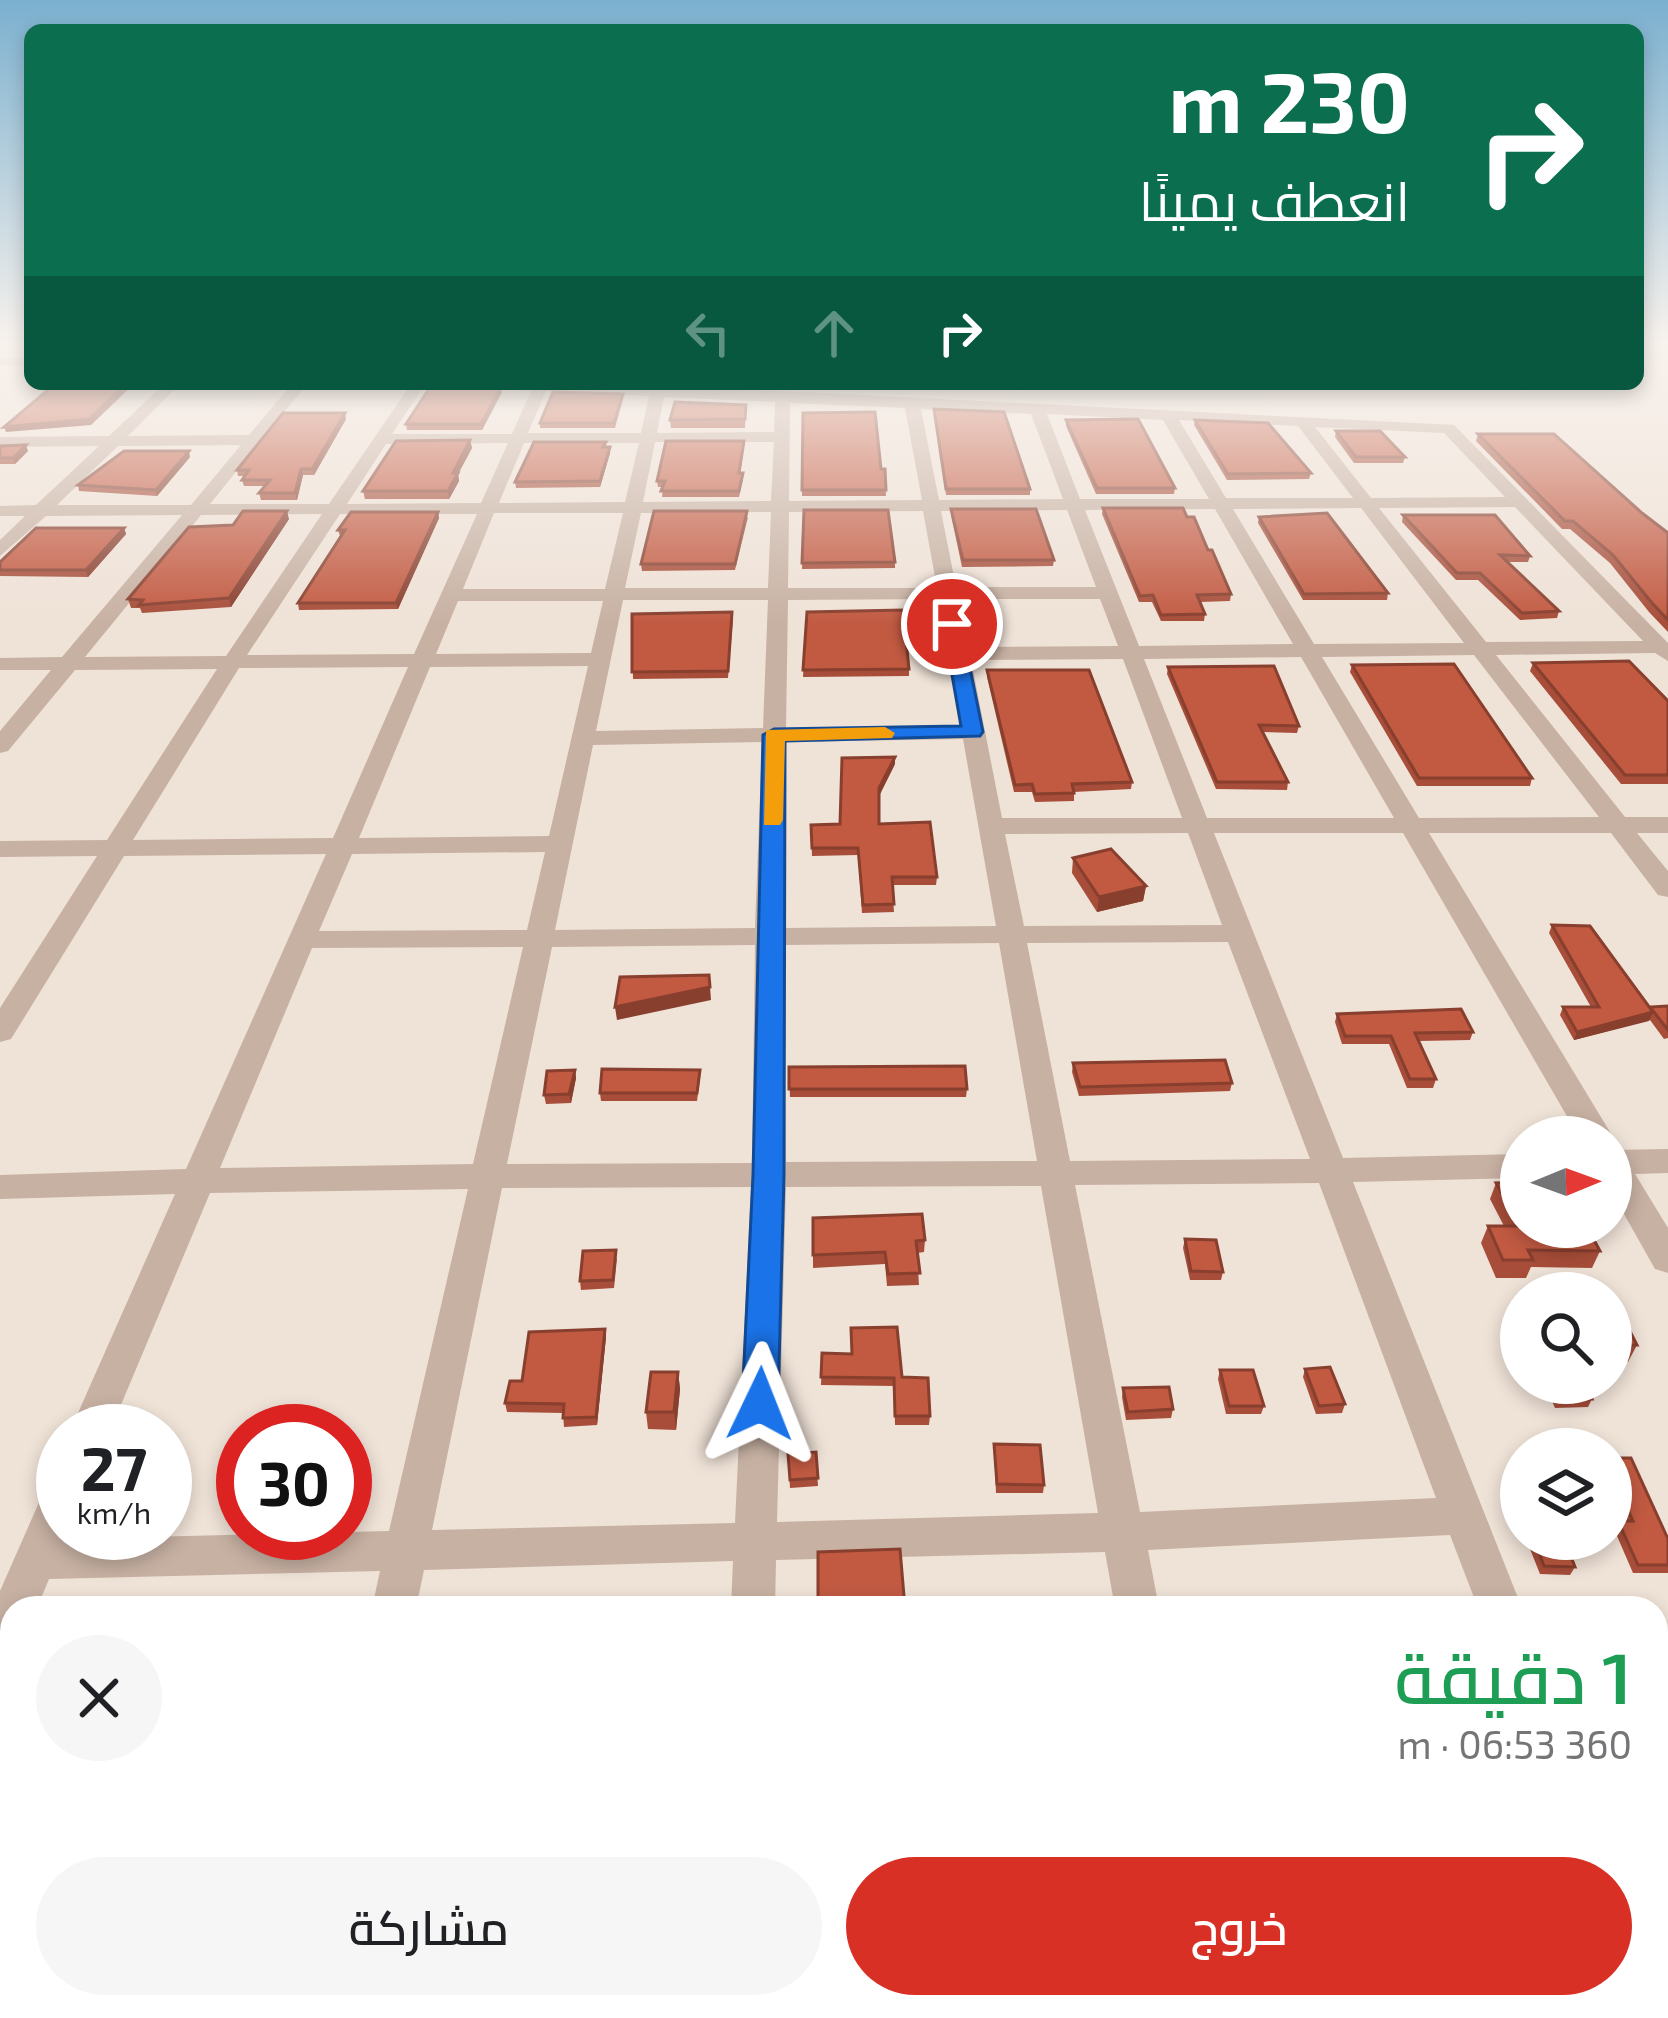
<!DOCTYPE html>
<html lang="ar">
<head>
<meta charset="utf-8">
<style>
	:root { --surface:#fff; --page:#f6f6f6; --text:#202124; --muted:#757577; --accent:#d93025 }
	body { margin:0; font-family:"Exo 2",Cairo,sans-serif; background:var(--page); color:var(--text); direction:rtl; height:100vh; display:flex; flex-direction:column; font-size:45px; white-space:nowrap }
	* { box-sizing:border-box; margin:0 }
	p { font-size:39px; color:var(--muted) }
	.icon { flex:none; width:66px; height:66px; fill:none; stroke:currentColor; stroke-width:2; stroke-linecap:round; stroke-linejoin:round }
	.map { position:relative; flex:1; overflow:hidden; direction:ltr }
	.drawer { position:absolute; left:0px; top:1596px; width:1668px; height:423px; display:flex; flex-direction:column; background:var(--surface); border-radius:36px 36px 0 0; box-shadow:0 6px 18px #0003; direction:rtl }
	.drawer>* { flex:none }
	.top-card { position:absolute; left:24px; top:24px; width:1620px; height:366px; border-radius:18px; box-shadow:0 6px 18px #0003; direction:rtl; background:#0b6e4f; color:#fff; overflow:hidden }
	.needle { width:78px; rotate:89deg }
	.tools { position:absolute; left:1500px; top:1116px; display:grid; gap:24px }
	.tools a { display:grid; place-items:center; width:132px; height:132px; border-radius:50%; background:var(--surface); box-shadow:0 6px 18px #0003; font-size:60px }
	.speed { position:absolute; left:36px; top:1404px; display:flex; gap:24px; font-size:60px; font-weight:700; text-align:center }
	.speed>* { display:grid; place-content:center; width:156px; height:156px; border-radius:50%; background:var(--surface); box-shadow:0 6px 18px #0003; line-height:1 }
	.speed small { font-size:30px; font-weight:400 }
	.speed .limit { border:18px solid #d22; background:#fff; color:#111 }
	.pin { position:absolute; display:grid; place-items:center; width:102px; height:102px; color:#fff; margin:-51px; border:6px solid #fff; border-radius:50%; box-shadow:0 3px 12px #0007 }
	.me { position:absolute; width:132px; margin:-66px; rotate:2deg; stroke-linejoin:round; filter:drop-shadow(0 0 9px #0008) }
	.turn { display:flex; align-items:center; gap:42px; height:252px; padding:0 36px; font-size:54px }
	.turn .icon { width:156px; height:156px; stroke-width:2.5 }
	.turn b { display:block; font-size:84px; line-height:102px }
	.lanes { display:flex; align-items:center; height:114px; padding:0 36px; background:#0003; justify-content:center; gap:60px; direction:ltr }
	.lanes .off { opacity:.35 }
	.round { display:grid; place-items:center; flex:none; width:126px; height:126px; border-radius:63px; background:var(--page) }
	.overview { display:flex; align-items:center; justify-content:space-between; height:204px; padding:0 36px }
	h1 { font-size:72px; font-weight:600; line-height:90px; color:#1e9e55 }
	.action { display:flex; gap:24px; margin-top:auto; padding:24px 36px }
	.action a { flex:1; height:138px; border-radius:72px; background:var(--accent); color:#fff; font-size:48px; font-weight:600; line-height:138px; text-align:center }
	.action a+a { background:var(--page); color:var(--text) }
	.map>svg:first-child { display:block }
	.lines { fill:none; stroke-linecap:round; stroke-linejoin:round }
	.minor { fill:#c7b1a3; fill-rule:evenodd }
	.wall { fill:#a74d39 }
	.shaded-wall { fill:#883f2e }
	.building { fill:#c25a42; stroke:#883f2e; stroke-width:3 }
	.route { fill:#1a73e8; stroke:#114b97; stroke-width:3 }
	.slow { fill:#f59e0b }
</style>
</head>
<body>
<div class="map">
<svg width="1668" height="2018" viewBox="0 0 1668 2018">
	<rect width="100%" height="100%" fill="#efe2d7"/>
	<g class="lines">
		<g class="minor">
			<polygon points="0,357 30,358 30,366 0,365"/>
			<path d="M164,384H180L128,436L249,435L292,384H307L210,504H329L411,384H425L392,434H512L531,391L474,384L783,391L1454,425L1668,643V661L1655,653L1496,655L1625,817H1668V833H1637L1668,871V897L1658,895L1611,833H1429L1613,1137L1611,1140L1579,1137L1403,833H1214L1343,1158L1521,1154V1178L1353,1182L1522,1608H1478L1450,1535L1148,1550L1159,1608H1115L1105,1552L776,1560L775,1608H731L733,1561L424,1570L416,1608H372L380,1571L49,1579L37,1608H12V1659L0,1664V1591L48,1482L63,1477L66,1539L389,1531L468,1189L210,1193L110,1431H70L175,1194L0,1199V1175L186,1169L326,854L124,856L11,1039L0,1042V1008L97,856L0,857V841L107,840L217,669L75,670L8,751L0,753V731L51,670H0V658L62,657L182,515L46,516L0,556V540L25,516H0V506L36,505L99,446L0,447V437L109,436ZM546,391L649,396L641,433H528ZM664,397L775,402L774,432L657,433ZM790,403L905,408L922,500L789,501ZM921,409L1031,414L1063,499L939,500ZM1047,414L1163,420L1209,499H1080ZM1179,420L1298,426L1353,498H1226ZM1315,427L1444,433L1505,497L1371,498ZM655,442H774L771,501L643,502ZM508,443L481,503L347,504L386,444ZM524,443H639L625,502L499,503ZM241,445L191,505H57L118,446ZM1515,507L1643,641L1486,642L1379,508ZM1361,508L1464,643L1314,644L1233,509ZM1215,509L1293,644L1139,646L1085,510ZM1067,510L1096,587H956L941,511ZM923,511L937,588H788L789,512ZM771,512L768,588H625L641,513ZM494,513H623L605,589H463ZM322,514L226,656L85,657L201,515ZM340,514H477L414,654L247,655ZM939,599L961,725L786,728L788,600ZM959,599H1100L1118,646L968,647ZM623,600H768L763,728L596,731ZM458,601H603L591,653L436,654ZM1474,655L1599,817L1419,818L1322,657ZM1301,657L1394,818H1207L1144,659ZM1123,659L1182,818H1002L971,660ZM588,666L549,836L359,838L430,667ZM408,667L333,838L133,840L239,668ZM963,739L996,926L783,928L786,742ZM762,742L755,928L555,930L593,745ZM1188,833L1222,925L1024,926L1005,834ZM545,852L527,930L319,931L352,854ZM1228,942L1310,1159L1070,1161L1027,943ZM999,943L1037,1161L786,1162L783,945ZM755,945L752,1163L507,1164L552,947ZM523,947L473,1164L220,1168L312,948ZM1319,1183L1436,1498L1140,1512L1075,1185ZM1041,1186L1098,1513L777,1522L786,1187ZM751,1187L735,1523L432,1530L502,1188Z"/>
			<polygon points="1668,1149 1668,1173 1635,1174 1668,1228 1668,1273 1655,1269 1611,1191 1611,1150"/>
			<rect x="1656" y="1804" width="12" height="50"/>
			<rect x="0" y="1859" width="12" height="52"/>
			<polygon points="1656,1981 1668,1986 1668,2018 1631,2018 1627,2007 1656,2007"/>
			<polygon points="280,2007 334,2007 332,2018 278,2018"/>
			<rect x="716" y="2007" width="54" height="11"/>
			<polygon points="1184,2007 1238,2007 1240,2018 1186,2018"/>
		</g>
	</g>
	<g class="wall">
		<polygon points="502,392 482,430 407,430 406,424"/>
		<polygon points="623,394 623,399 615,428 540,428 540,423"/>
		<polygon points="746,405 745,428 671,428 670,420"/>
		<polygon points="934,409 1030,489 1030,495 946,495"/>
		<polygon points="803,413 881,469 885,469 886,496 802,496"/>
		<polygon points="346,419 314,475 303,475 297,500 261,500 259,493 265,486 244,486 242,480 245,476 238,476 237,470"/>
		<polygon points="1066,420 1175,488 1174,494 1096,494 1066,426"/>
		<polygon points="1195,420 1311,473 1309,479 1227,480 1194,425"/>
		<polygon points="1336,431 1405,457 1403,463 1354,463 1335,437"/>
		<polygon points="1478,434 1642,513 1668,533 1668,632 1649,612 1610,563 1570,529 1562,529 1476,441"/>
		<polygon points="470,440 472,448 458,474 459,481 449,499 365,499 363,491"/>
		<polygon points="606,442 606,447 610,453 600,487 516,488 515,482"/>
		<polygon points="0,446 28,451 15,464 0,464"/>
		<polygon points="744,446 740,473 743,473 743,479 739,497 662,497 663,487 658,487 657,481"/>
		<polygon points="190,457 157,496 79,491 78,485"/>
		<polygon points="1103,508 1187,517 1208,550 1231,594 1230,601 1200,602 1205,614 1204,621 1161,621 1152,602 1139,602 1102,514"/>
		<polygon points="951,509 1054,560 1053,566 962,567 951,515"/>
		<polygon points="804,510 895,562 895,568 802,569"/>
		<polygon points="438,512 439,518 398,609 299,610 298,603 340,536 338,530"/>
		<polygon points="1403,515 1530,556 1528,562 1507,562 1559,611 1557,618 1520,620 1478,580 1456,580 1402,522"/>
		<polygon points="748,517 735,570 642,571 641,564"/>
		<polygon points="1259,517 1388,593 1387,600 1303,600 1258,523"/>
		<polygon points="289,519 231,607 142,613 140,608 131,608 128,599 233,525"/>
		<polygon points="124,528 126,534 88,577 0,576 0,562"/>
		<polygon points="807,612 909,669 909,676 803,677"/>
		<polygon points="632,614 733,619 728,678 633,679"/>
		<polygon points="1533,663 1668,701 1668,784 1621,784 1530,671"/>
		<polygon points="1352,665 1532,778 1530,786 1417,786 1350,672"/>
		<polygon points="1168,667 1299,726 1297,733 1263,732 1288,782 1287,790 1216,789 1167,674"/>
		<polygon points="987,670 1132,782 1131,789 1074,792 1074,801 1035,802 1032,792 1014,792 987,677"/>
		<polygon points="895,764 879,796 879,824 937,877 936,885 892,885 894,912 862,913 858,855 812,856 811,825 840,824"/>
		<polygon points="1073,858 1146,886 1143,901 1097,912 1072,873"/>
		<polygon points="1552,925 1650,1008 1668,1006 1668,1038 1664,1039 1650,1020 1574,1040 1560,1015 1563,1007 1591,1007 1549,933"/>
		<polygon points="1337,1014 1473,1032 1470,1040 1419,1041 1436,1079 1433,1088 1407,1088 1389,1044 1342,1044 1335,1022"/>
		<polygon points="1073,1063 1232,1083 1230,1091 1079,1096 1072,1072"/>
		<polygon points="789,1067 967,1089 966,1097 790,1097"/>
		<polygon points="575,1070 576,1078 571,1103 546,1104 544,1095"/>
		<polygon points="700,1078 697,1101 601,1101 600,1093"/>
		<polygon points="1496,1183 1600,1251 1592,1268 1531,1267 1526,1278 1496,1278 1481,1243 1488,1226 1504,1226 1490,1199"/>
		<polygon points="813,1218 925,1240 924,1252 917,1253 919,1285 887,1286 885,1264 813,1268"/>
		<polygon points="1185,1239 1223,1272 1221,1280 1190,1280 1183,1248"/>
		<polygon points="617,1258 614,1288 581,1290 580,1281"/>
		<polygon points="1611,1304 1637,1345 1628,1362 1611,1362"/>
		<polygon points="605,1329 606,1337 597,1425 564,1427 563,1413 507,1412 505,1403 522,1381"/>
		<polygon points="822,1353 902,1377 930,1416 929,1425 895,1425 894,1386 821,1385"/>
		<polygon points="1305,1369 1345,1404 1342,1413 1316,1414 1303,1377"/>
		<polygon points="1220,1370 1264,1406 1261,1414 1226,1414 1218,1379"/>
		<polygon points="678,1372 680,1389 676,1430 648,1429 646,1412"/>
		<polygon points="1544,1383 1585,1383 1592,1399 1588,1407 1555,1408"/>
		<polygon points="1123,1388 1173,1409 1171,1418 1126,1420 1122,1397"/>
		<polygon points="994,1444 1044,1485 1043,1493 996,1493"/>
		<polygon points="816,1452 818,1486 790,1488 788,1454"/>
		<polygon points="1611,1458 1668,1539 1668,1573 1633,1573 1614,1529 1618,1521 1625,1521 1611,1490"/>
		<polygon points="1526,1539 1564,1539 1575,1567 1570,1575 1540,1574"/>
		<polygon points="1385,2007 1446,2007 1449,2018 1388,2018"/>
		<polygon points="1509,2007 1557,2007 1560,2018 1512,2018"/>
	</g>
	<g class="shaded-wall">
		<polygon points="126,384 134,384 91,425 6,432 4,427"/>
		<polygon points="501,387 502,392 482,430 481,424"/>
		<polygon points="345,413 346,419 314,475 312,469"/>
		<polygon points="470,440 472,448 458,474 459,481 449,499 448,491 453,473"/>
		<polygon points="26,445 28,451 15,464 13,458"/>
		<polygon points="610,447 610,453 600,487 600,481"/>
		<polygon points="189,451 190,457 157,496 156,490"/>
		<polygon points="301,469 303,475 297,500 295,493"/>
		<polygon points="287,511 289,519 231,607 229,598"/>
		<polygon points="438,512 439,518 398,609 396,603"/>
		<polygon points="124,528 126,534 88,577 86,570"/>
		<polygon points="895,757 895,764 879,796 879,788"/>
		<polygon points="1146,886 1143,901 1097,912 1099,897"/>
		<polygon points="710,987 711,1000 617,1020 615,1007"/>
		<polygon points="1653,1012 1649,1021 1574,1040 1577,1032"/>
		<polygon points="575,1070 576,1078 571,1103 569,1094"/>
		<polygon points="605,1329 606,1337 597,1425 596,1417"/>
		<polygon points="678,1372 680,1389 676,1430 674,1412"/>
	</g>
	<g class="building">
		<polygon points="55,384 126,384 89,419 4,427"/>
		<polygon points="431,386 501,387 481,424 406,424"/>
		<polygon points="553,392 623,394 614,423 540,423"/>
		<polygon points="675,402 746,405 745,419 670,420"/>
		<polygon points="934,409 1004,412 1030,489 946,489"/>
		<polygon points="875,412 881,469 885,469 886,490 802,490 803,413"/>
		<polygon points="283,413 345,413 312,469 301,469 295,493 259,493 270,480 242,480 249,470 237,470"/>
		<polygon points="1138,419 1175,488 1097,488 1066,420"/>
		<polygon points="1195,420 1268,423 1311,473 1228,474"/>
		<polygon points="1336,431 1380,431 1405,457 1356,457"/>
		<polygon points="1478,434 1554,434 1642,513 1668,533 1668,620 1652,603 1613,555 1573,521 1565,521"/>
		<polygon points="470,440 453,473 458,473 448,491 363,491 396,441"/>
		<polygon points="666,441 744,441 739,473 743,473 739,491 661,491 665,481 657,481"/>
		<polygon points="534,442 606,442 603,447 610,447 600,481 515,482"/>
		<polygon points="26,445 13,458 0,458 0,446"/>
		<polygon points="124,451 189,451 156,490 78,485"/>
		<polygon points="1103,508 1183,508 1187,517 1194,517 1208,550 1212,550 1231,594 1197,595 1205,614 1161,615 1153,595 1140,596"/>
		<polygon points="951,509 1036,509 1054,560 963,560"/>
		<polygon points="804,510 888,510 895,562 802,563"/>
		<polygon points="243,511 287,511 229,598 139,605 143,600 128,599 189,527 233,525"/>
		<polygon points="654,511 747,511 735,564 641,564"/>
		<polygon points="351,512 438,512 396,603 298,603 345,530 338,530"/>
		<polygon points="1327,513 1388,593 1304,594 1259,517"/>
		<polygon points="1403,515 1495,515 1530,556 1500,555 1559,611 1522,613 1480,573 1457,573"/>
		<polygon points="36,528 124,528 86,570 0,570 0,562"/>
		<polygon points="903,610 909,669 803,670 807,612"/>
		<polygon points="732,612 728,671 632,672 632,614"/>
		<polygon points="1629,661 1668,701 1668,775 1625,775 1533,663"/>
		<polygon points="1454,664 1532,778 1419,778 1352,665"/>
		<polygon points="1274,666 1299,726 1259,725 1288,782 1217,782 1168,667"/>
		<polygon points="987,670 1089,670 1132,782 1072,784 1074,793 1035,794 1032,784 1015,785"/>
		<polygon points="895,757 879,788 879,824 930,822 937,877 892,877 894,904 863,905 858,848 812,848 811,825 840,824 842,758"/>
		<polygon points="1111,849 1146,886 1099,897 1073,858"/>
		<polygon points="1552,925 1590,926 1653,1012 1577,1032 1563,1007 1599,1007"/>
		<polygon points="709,975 710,987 615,1007 620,977"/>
		<polygon points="1668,1006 1668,1030 1650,1007"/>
		<polygon points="1461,1009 1473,1032 1415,1033 1436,1079 1410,1079 1391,1036 1345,1036 1337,1014"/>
		<polygon points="1225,1060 1232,1083 1080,1087 1073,1063"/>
		<polygon points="965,1066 967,1089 789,1089 789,1067"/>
		<polygon points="602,1069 700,1070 697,1093 600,1093"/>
		<polygon points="575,1070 569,1094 544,1095 547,1071"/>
		<polygon points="1521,1182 1521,1227 1587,1227 1600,1251 1528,1250 1533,1260 1503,1260 1488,1226 1520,1226 1496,1183"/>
		<polygon points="922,1214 925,1240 916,1241 920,1273 888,1274 885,1252 813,1255 813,1218"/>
		<polygon points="1185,1239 1216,1240 1223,1272 1191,1271"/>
		<polygon points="616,1250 613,1280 580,1281 583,1251"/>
		<polygon points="1611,1304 1616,1304 1637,1345 1611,1345"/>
		<polygon points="897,1327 902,1377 928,1378 930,1416 895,1416 894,1378 821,1377 822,1353 852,1354 851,1328"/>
		<polygon points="605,1329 596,1417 563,1418 564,1404 505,1403 510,1381 522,1381 529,1332"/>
		<polygon points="1330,1367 1345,1404 1319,1406 1305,1369"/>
		<polygon points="1220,1370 1253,1370 1264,1406 1229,1406"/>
		<polygon points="651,1372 678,1372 674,1412 646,1412"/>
		<polygon points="1551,1383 1585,1383 1592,1399 1559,1399"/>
		<polygon points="1169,1387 1173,1409 1128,1412 1123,1388"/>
		<polygon points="994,1444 1040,1445 1044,1485 997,1484"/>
		<polygon points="816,1452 818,1478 790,1480 788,1454"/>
		<polygon points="1611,1458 1631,1458 1668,1539 1668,1565 1638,1565 1618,1521 1633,1521 1611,1472"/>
		<polygon points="1534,1539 1564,1539 1575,1567 1544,1566"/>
		<polygon points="900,1549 905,1608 818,1608 818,1552"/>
		<polygon points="1285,2007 1313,2007 1316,2018 1287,2018"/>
		<polygon points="1398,2007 1446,2007 1449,2018 1400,2018"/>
		<polygon points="1524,2007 1557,2007 1560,2018 1527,2018"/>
	</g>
	<linearGradient id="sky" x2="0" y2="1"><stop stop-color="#7bb0cf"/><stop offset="0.55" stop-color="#f8f2ed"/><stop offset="1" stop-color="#f8f2ed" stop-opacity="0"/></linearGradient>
	<rect width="1668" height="624" fill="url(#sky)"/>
	<polygon class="route" points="952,618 961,624 983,732 980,736 785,741 784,1175 778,1404 773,1415 760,1419 747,1415 742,1404 753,1175 763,735 774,729 961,726 943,624"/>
	<polygon class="slow" points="885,727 895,733 892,738 785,741 783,820 780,825 764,825 766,730"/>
</svg>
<div class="tools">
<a><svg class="needle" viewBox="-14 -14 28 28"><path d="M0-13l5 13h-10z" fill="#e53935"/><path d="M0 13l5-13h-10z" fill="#757577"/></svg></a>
<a><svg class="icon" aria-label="search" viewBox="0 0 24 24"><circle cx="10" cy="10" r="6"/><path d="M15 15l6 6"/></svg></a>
<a><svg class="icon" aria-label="layers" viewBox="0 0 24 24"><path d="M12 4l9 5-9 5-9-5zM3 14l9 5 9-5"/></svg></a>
</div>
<div class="speed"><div>27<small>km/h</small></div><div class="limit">30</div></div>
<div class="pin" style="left:952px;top:624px;background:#d93025"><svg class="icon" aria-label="arrive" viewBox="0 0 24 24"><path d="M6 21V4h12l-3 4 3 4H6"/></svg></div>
<svg class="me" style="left:760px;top:1404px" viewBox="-20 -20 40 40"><path d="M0-17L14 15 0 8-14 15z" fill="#1a73e8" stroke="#fff" stroke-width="4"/></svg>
<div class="top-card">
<div class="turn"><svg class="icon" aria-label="right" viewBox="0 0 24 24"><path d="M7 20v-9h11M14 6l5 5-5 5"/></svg><div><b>230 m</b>انعطف يمينًا</div></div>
<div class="lanes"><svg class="icon off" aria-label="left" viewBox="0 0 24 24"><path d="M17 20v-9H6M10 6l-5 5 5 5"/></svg><svg class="icon off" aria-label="ahead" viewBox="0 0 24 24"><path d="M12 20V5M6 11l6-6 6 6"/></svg><svg class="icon" aria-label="right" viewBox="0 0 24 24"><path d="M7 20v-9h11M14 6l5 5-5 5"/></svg></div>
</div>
<section class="drawer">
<div class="overview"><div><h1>1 دقيقة</h1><p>360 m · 06:53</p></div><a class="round"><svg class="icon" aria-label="close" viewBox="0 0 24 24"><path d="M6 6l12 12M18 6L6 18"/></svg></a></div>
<div class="action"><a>خروج</a><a>مشاركة</a></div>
</section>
</div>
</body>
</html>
